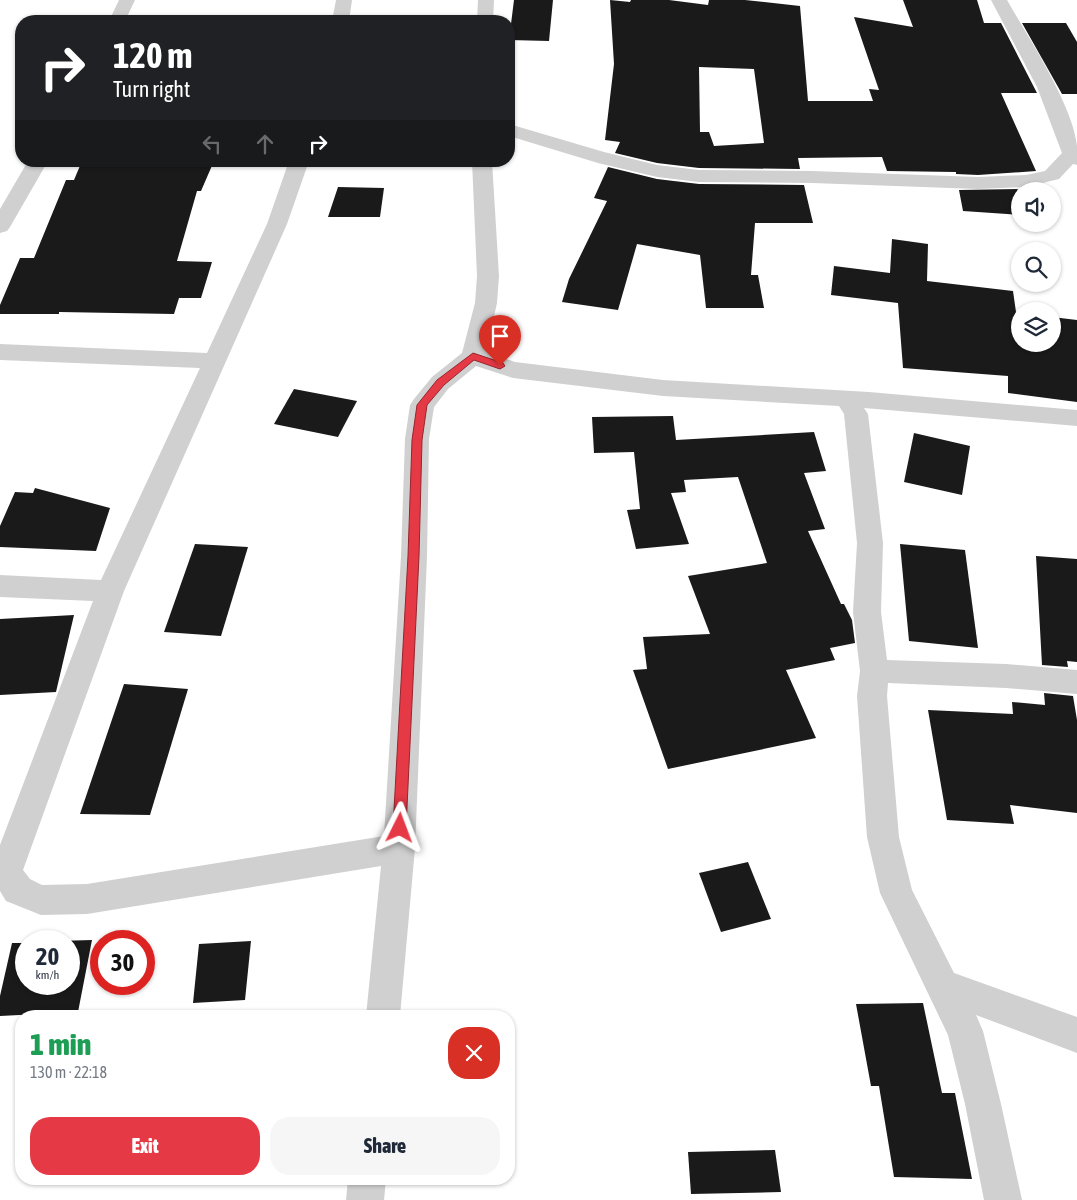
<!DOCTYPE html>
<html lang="en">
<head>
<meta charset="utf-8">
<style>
	:root { --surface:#fff; --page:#f6f6f7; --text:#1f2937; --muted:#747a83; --accent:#e63946 }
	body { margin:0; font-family:"Asap Condensed",sans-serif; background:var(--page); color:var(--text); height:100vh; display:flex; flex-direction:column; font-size:19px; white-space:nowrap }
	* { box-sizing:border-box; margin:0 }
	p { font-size:16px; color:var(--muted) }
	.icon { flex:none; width:28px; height:28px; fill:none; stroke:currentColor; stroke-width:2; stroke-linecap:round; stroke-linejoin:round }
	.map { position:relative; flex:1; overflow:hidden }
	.panel { position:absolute; left:15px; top:1010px; width:500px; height:175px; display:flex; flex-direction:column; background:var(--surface); border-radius:20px; box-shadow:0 1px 4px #0004 }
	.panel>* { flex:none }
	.top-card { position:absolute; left:15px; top:15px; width:500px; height:152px; border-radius:20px; box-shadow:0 1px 4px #0004; background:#202124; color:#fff; overflow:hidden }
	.tools { position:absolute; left:1011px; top:182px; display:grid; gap:10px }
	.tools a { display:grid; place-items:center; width:50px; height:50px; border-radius:50%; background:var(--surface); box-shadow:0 1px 4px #0004; font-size:25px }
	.speed { position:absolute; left:15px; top:930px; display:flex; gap:10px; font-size:25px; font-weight:700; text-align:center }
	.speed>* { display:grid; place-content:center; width:65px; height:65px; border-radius:50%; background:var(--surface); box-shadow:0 1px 4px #0004; line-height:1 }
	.speed small { font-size:12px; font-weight:400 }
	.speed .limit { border:8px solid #d22; background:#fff; color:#111 }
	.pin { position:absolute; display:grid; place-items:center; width:42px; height:42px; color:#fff; margin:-51px -21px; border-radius:50% 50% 50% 0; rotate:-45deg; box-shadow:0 0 5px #0007 }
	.pin .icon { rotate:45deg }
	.me { position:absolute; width:55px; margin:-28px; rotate:3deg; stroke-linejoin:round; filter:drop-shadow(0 0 4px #0008) }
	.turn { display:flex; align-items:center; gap:18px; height:105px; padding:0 15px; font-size:22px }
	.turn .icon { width:65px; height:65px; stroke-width:2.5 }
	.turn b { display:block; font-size:35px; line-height:42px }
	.lanes { display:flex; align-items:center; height:48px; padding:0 15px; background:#0003; justify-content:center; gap:25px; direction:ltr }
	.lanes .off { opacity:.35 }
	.round { display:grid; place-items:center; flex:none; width:52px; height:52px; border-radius:20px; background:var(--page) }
	.headline { display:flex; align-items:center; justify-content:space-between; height:85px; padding:0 15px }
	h1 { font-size:30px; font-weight:800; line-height:38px; color:#1e9e55 }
	.button { display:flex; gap:10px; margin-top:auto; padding:10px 15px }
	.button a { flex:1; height:58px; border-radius:20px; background:var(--accent); color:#fff; font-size:20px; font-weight:800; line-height:58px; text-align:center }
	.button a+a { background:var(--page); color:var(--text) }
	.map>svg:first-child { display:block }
	.building { fill:#1a1a1a; fill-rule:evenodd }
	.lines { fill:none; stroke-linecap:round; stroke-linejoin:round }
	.minor { fill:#d0d0d0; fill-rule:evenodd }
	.route { fill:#e63946; stroke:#96252e }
</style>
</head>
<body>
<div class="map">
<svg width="1077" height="1200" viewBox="0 0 1077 1200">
	<rect width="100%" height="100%" fill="#fff"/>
	<g class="building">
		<polygon points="514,0 553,0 549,41 509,40"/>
		<path d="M610,0L630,2L631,0H669L708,5L709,0H745L800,6L808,101H873L869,89L879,90L854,17L913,27L903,0H977L984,23H1001L1037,93H1001L1036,171L978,175L956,174V172L887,171L882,157L798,158L800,169L699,168L657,163L615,153L620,142L605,140L614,64ZM699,67L754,69L764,143L714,146L709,132H700Z"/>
		<polygon points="1022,23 1066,23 1077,42 1077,94 1062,94"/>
		<polygon points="82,161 214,161 201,191 197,191 177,261 212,262 201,298 179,298 174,314 59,312 59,314 0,314 0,305 20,258 34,258 66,180 74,180"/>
		<polygon points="608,167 657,179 699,184 804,185 813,223 755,223 751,275 758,275 764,308 706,308 700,255 637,244 618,310 562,302 569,279 607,201 594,198"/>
		<polygon points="1043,185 1045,191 1020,191 1020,215 963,211 959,190 1026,189"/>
		<polygon points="338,187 384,188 380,217 328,217"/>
		<polygon points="892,239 928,244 927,281 1013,291 1016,312 1020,313 1020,344 1052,344 1052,317 1077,320 1077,402 1008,393 1008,376 903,368 898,303 831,295 834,266 890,273"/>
		<polygon points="294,389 357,401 338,437 274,424"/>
		<polygon points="673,416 676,440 814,432 826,471 804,473 825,529 808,531 841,604 844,604 852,620 855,643 830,648 835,660 786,670 816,738 668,769 633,670 647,669 643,637 710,634 688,576 767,563 738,477 684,480 686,492 671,493 689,544 636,549 627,510 640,509 634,452 594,453 592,417"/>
		<polygon points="914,433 970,446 962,495 904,482"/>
		<polygon points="35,488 110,508 96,551 0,547 0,526 15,492 33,493"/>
		<polygon points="195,544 248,547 221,636 164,632"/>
		<polygon points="900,544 965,550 978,648 909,641"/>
		<polygon points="1036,556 1077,559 1077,662 1067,661 1068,667 1042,665"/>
		<polygon points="74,615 56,692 0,695 0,619"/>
		<polygon points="124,684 188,689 150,815 80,814"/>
		<polygon points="1044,693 1073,696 1077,720 1077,813 1010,805 1014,824 947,820 928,710 1013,714 1012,702 1045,705"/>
		<polygon points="748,862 771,919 721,932 699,873"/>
		<polygon points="92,940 78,1012 0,1016 0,996 12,943 26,943 26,984 69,984 69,941 57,941"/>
		<polygon points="251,941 245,1000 193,1003 199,944"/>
		<polygon points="923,1003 942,1093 955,1093 972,1179 894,1177 879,1086 871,1086 856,1004"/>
		<polygon points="775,1150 781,1192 691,1194 688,1152"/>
	</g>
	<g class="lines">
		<g class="minor">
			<polygon points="119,0 135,0 125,21 109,21"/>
			<polygon points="336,0 352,0 349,21 332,21"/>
			<polygon points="478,0 494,0 493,21 477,21"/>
			<path d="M991,0H1007C1028,37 1073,105 1077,146C1077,152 1077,159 1077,165L1073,164L1059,179L1026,187L978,189L812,183L699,182L657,177L598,163L509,136V124L604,152L657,165L699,170L812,171L978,177L1026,175L1045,171L1062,153L1037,87Z"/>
			<polygon points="28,161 48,161 10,227 7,231 0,233 0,209"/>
			<polygon points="289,161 309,161 287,224 124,591 23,870 30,879 42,885 87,884 384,836 401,556 405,439 410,405 414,399 432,377 462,353 475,303 477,276 472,161 492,161 499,276 497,303 486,352 515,362 663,380 869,392 1077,410 1077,426 864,408 868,414 883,543 881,612 887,660 1006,664 1077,670 1077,694 1006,688 888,683 887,696 899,837 912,890 954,973 1077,1017 1077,1053 976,1015 983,1031 1001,1104 1022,1200 984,1200 965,1104 948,1035 880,893 867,837 857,696 860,671 853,612 857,543 844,414 839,406 663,396 513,378 476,366 448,389 434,407 429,439 427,556 415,848 400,1016 366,1016 381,866 87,914 41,915 6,901 0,891 0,845 93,601 0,597 0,575 101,580 200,368 0,360 0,344 207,353 267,224"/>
			<polygon points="348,1179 386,1179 384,1200 346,1200"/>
		</g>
	</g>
	<polygon class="route" points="473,353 503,363 505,366 500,369 474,360 444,385 427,405 422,440 419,556 406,828 404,832 400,834 395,832 393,828 408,556 412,440 417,405 437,380"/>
</svg>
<div class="tools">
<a><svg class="icon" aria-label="sound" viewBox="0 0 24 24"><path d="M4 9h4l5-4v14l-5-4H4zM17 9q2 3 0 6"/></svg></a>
<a><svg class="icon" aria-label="search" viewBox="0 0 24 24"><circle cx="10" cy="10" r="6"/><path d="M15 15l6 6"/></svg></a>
<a><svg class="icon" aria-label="layers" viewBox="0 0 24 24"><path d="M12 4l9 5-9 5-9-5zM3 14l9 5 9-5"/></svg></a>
</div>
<div class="speed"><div>20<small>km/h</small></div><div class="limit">30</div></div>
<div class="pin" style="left:500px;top:366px;background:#d93025"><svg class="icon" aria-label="arrive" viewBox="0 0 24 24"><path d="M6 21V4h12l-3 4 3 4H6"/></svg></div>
<svg class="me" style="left:400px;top:828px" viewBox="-20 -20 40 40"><path d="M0-17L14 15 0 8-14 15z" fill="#e63946" stroke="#fff" stroke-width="4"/></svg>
<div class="top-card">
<div class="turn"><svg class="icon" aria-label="right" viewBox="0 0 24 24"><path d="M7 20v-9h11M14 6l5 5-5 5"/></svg><div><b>120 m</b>Turn right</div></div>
<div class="lanes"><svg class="icon off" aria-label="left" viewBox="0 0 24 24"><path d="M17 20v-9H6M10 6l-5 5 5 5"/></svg><svg class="icon off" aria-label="ahead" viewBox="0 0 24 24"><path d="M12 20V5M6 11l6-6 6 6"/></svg><svg class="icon" aria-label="right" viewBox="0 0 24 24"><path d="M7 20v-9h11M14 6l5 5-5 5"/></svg></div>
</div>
<section class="panel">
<div class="headline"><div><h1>1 min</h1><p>130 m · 22:18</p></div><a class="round" style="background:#d93025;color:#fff"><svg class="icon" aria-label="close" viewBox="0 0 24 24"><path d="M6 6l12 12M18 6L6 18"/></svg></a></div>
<div class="button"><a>Exit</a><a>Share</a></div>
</section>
</div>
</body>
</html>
